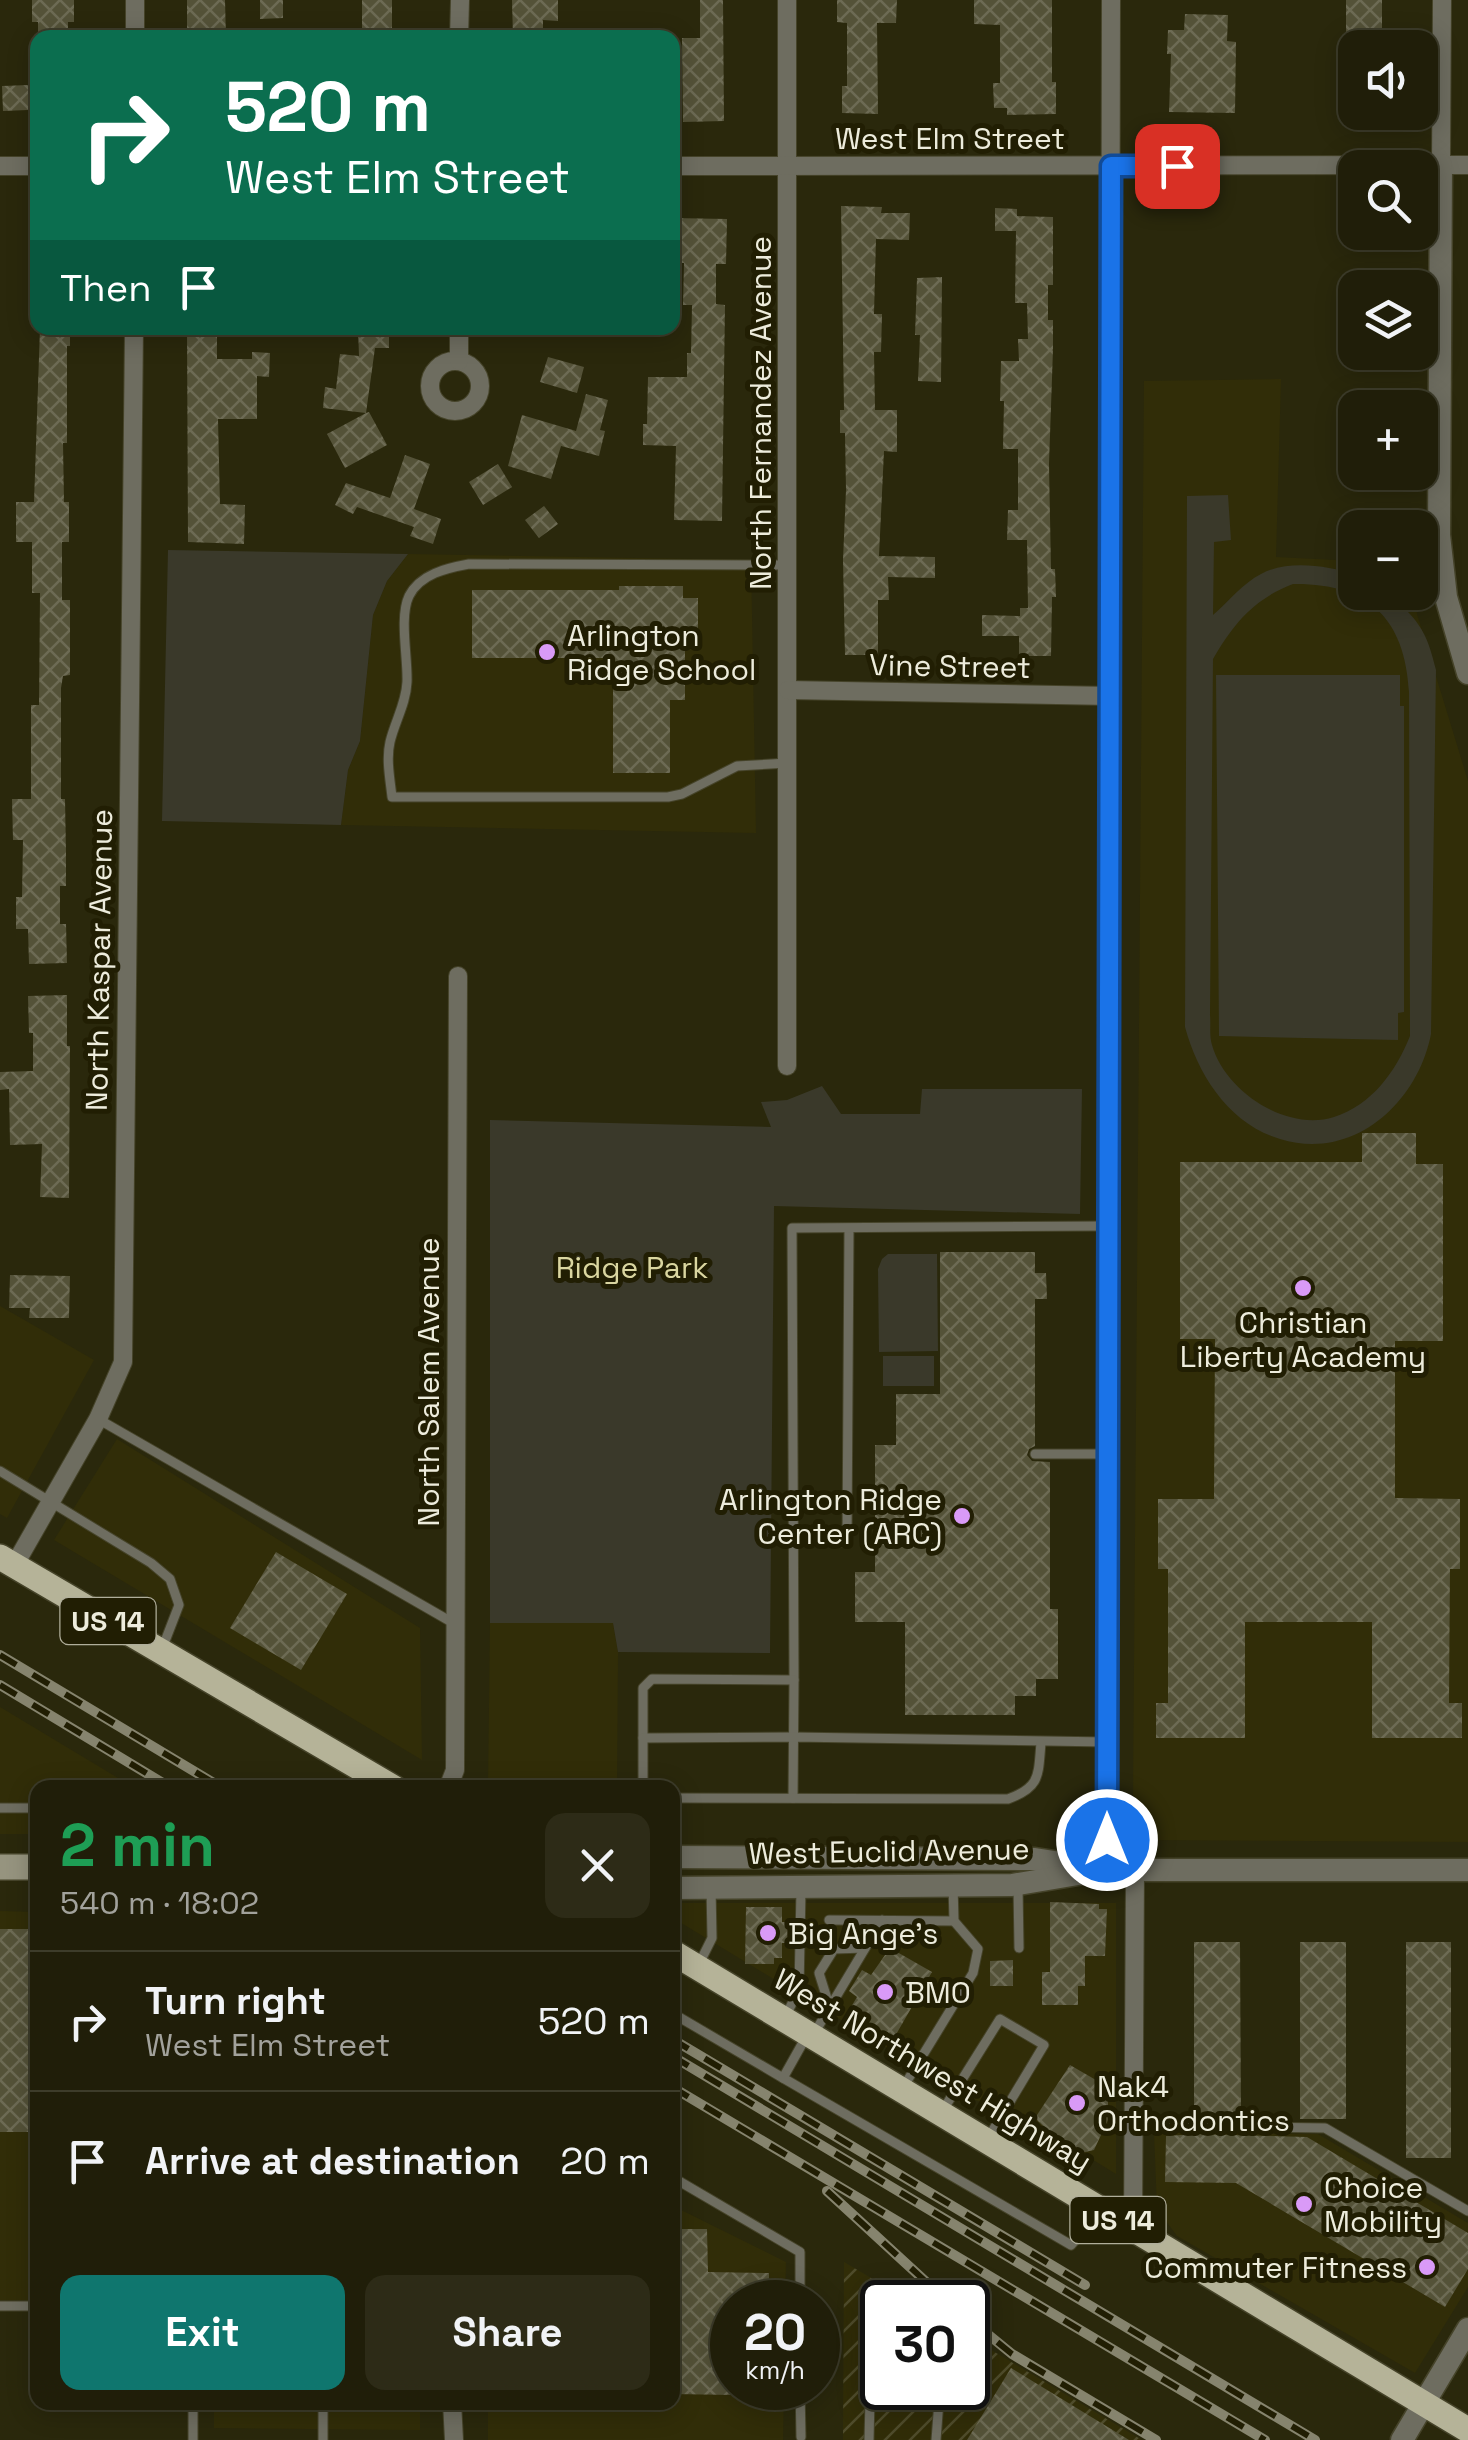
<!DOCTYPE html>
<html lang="en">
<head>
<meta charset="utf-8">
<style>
	:root { --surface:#201e09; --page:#2d2b17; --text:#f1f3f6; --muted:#a2a29c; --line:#3d3c2a; --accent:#0f766e }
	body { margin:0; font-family:"Space Grotesk",sans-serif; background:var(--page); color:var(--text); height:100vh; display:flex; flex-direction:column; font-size:38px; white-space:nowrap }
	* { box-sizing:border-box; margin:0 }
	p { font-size:32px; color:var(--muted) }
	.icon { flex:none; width:55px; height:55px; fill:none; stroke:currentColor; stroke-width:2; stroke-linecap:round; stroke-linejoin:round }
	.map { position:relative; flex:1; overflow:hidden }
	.panel { position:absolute; left:30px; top:1780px; width:650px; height:630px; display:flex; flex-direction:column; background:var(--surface); border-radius:20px; box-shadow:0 5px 25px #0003,0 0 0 2px var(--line) }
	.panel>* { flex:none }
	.guide { position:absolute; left:30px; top:30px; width:650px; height:305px; border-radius:20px; box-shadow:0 5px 25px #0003,0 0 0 2px var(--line); background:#0b6e4f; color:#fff; overflow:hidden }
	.tools { position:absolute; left:1338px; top:30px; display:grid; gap:20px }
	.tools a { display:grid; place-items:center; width:100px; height:100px; border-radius:20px; background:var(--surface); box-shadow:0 5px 25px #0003,0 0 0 2px var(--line); font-size:50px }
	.speed { position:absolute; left:710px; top:2280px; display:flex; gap:20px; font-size:50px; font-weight:700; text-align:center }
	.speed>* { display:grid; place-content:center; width:130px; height:130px; border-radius:50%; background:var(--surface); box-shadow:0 5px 25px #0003,0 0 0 2px var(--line); line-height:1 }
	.speed small { font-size:25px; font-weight:400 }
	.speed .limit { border:5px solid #111; border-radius:15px; background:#fff; color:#111 }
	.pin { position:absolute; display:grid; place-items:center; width:85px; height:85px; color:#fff; margin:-42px; border-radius:20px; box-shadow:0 5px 15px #0006 }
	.me { position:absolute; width:110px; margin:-55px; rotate:0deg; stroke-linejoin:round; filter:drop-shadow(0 0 8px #0008) }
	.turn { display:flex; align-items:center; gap:35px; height:210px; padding:0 30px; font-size:45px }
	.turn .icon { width:130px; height:130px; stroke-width:2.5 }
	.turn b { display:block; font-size:70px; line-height:85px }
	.then { display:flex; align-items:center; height:95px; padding:0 30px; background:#0003; gap:20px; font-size:38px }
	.round { display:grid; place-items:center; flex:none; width:105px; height:105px; border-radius:20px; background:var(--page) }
	.summary { display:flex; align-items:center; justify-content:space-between; height:170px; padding:0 30px }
	h1 { font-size:60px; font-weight:700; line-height:75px; color:#1e9e55 }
	.button { display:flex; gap:20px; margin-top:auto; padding:20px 30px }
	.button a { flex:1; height:115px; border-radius:20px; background:var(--accent); color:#fff; font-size:40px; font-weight:700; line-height:115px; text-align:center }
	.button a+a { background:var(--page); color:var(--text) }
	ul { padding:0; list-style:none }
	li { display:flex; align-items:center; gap:30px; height:140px; padding:0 30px; border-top:2px solid var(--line) }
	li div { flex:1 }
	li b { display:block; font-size:38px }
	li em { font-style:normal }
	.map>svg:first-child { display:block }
	.built { fill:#312d08 }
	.industrial { fill:url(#industrial-furrows) }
	.park { fill:#3a392a; fill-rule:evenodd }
	.building { fill:url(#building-cross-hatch) }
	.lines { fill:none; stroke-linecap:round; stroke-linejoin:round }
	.service-casing { stroke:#454329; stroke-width:11 }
	.minor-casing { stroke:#454329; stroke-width:20 }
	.tertiary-casing { stroke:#454329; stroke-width:25 }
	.secondary-casing { stroke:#454329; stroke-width:28 }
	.primary-casing { stroke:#454329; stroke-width:28 }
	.service { stroke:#6e6d60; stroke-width:9 }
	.minor { stroke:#6e6d60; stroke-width:18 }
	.tertiary { stroke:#6e6d60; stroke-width:22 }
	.secondary { stroke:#96947f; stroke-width:25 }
	.primary { stroke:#b5b398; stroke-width:25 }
	.rail-casing { stroke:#86846e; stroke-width:10 }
	.rail { stroke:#211e03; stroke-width:6; stroke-dasharray:19; stroke-linecap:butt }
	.route-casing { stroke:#114b97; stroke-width:25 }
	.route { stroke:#1a73e8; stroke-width:18 }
	.poi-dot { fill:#d99af7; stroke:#211e03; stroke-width:4 }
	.labels { text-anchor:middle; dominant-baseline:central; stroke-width:10; stroke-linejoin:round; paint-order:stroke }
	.shield { fill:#211e03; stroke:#b0ae9b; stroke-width:2.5 }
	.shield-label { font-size:28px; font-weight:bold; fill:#edecdc }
	.street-label { font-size:30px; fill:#edecdc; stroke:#211e03 }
	.poi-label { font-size:30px; fill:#edecdc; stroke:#211e03; text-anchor:start }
	.park-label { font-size:30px; fill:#dad6a0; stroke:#211e03 }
</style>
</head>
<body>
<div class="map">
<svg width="1468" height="2440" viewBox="0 0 1468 2440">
	<defs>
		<pattern id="industrial-furrows" width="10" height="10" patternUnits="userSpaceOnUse" patternTransform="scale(2.5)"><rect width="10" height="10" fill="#312d08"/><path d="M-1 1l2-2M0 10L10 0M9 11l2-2" fill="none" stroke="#4f4c2b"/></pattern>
		<pattern id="building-cross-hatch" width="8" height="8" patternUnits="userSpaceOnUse" patternTransform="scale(2.5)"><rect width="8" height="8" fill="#545238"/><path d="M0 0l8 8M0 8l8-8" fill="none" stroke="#6d6b54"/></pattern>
	</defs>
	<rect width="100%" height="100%" fill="#2a280c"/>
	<g class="built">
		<polygon points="1281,379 1276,557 1355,561 1355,592 1415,593 1417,614 1468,781 1468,1842 1146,1840 1143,1806 1133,1795 1144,381"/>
		<polygon points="408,554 751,560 756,833 341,825 348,770 360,741 373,615 387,581"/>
		<polygon points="0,1306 94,1360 7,1518 0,1514"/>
		<polygon points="117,1439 420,1628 422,1760 54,1540"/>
		<polygon points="490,1623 613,1623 618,1652 617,1787 488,1788"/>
		<polygon points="0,1707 133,1787 38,1788 37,1834 0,1834"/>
		<polygon points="672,1903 1116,1903 1116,2174 1031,2122 968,2097 673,1918"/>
		<polygon points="0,1911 37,1912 37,2300 0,2300"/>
		<polygon points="1154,2132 1318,2134 1468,2223 1468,2287 1415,2373 1177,2236 1157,2209"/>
		<polygon points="673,2206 786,2262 785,2302 732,2302 732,2388 784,2388 783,2440 488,2440 488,2403 672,2402"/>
		<polygon points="214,2403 420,2403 420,2430 214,2428"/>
	</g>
	<polygon class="industrial" points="844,2262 912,2302 882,2302 882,2388 968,2388 968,2336 1142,2440 843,2440"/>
	<g class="park">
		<path d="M1228,495L1231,540L1214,542L1213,615C1228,602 1243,583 1261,574C1289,559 1327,566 1355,574V592L1388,593C1419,621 1426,629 1436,670L1431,1034C1418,1102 1354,1162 1280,1139C1229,1124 1198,1075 1185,1027L1187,496ZM1293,584C1368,583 1405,618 1409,692L1410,1036C1396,1071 1372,1105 1334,1117C1286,1132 1225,1091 1212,1045C1209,1036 1211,1024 1210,1015L1213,659C1234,623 1254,599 1293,584Z"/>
		<polygon points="168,550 408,554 387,581 373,615 360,741 348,770 341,825 162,821"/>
		<polygon points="1216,675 1400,675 1400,706 1404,706 1404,1012 1398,1013 1398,1040 1219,1036"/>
		<polygon points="822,1086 841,1114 920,1114 922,1089 1082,1089 1080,1214 774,1206 770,1653 618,1652 613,1623 490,1623 490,1120 771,1127 761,1102 787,1100"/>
		<polygon points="888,1254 937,1254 938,1351 879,1352 878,1269 882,1259"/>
		<rect x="883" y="1356" width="51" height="30"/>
	</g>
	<g class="building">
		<polygon points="32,0 74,0 74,22 68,22 68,38 38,38 38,22 32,22"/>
		<polygon points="187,0 225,0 226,38 187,38"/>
		<polygon points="260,0 283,0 283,18 260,19"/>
		<rect x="362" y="0" width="30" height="38"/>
		<polygon points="512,0 558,0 558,21 543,20 543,38 513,38"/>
		<polygon points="700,0 723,0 724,121 683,122 682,38 700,38"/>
		<polygon points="837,0 897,0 896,23 877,23 878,114 842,113 842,86 847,86 847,23 837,22"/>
		<polygon points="974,0 1052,0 1052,82 1056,82 1056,114 1007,115 1007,108 994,108 993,83 1000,83 1000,25 974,24"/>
		<polygon points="1346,0 1382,0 1382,41 1375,41 1375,48 1346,48"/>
		<polygon points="1185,14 1228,15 1227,41 1236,42 1235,113 1169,112 1171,54 1167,54 1168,30 1184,30"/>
		<polygon points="28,85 28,110 3,111 2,86"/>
		<polygon points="841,206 882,207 881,213 910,213 909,240 876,239 874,314 882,314 881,352 874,352 875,410 897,410 897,452 884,451 879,556 935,557 935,578 888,577 889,600 878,600 878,655 845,655 843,560 846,490 845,433 840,433 840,410 844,410"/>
		<polygon points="995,208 1017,209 1017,216 1053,217 1053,285 1048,285 1048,320 1053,320 1053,349 1049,464 1051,569 1055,569 1056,597 1052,597 1051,656 1019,656 1019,636 982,636 982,615 1020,616 1020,608 1028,608 1027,540 1007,540 1008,510 1018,510 1018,449 1003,449 1004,401 1000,401 1001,361 1019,361 1018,339 1028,339 1027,303 1015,303 1016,231 995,231"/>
		<polygon points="672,218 727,219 726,264 716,264 716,304 725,305 722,521 674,520 676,446 643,445 643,424 647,424 648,377 687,377 687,353 691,353 692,305 683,305 684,263 677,263 678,246 672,246"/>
		<polygon points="942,277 941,382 918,381 920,335 915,335 917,278"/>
		<polygon points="40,328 70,328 70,346 67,346 67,443 63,443 64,502 69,502 69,542 62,542 62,600 70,600 70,675 63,676 61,688 61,799 65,799 66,853 66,886 60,886 60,924 66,924 67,963 29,964 28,929 16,929 16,897 22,897 23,840 13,840 12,799 31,799 31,705 39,705 40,593 32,593 32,542 16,542 16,502 34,502"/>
		<polygon points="187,328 217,328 217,359 252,359 252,352 270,353 269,377 257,376 257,419 218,419 220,504 245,505 244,544 188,542"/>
		<polygon points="358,328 389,328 389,348 375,348 366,413 369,412 387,445 345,468 327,434 366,413 323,408 325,387 336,389 340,354 359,356"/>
		<polygon points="548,357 584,367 577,393 540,382"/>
		<polygon points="586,394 608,400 600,430 605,431 599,456 561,446 551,479 508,466 522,415 576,431"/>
		<polygon points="405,455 430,464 414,509 441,519 433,544 410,536 414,527 357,507 353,514 335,505 346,483 390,498"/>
		<polygon points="498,464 512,487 483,505 469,482"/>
		<polygon points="544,506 558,524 539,538 525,520"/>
		<polygon points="619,586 683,586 683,598 698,598 698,642 685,642 685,700 670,700 670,773 613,773 613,658 472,658 472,590 619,590"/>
		<polygon points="67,995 67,1046 70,1046 69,1198 40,1197 42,1144 10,1145 9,1089 0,1090 0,1072 33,1071 33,1033 29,1033 28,996"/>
		<polygon points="1362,1133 1416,1133 1416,1164 1443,1164 1443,1341 1395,1341 1395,1498 1460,1499 1460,1569 1450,1569 1449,1703 1462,1703 1462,1738 1372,1738 1372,1622 1245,1622 1245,1738 1156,1738 1156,1703 1168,1703 1168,1569 1158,1569 1158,1499 1214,1499 1215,1339 1180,1339 1180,1162 1362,1162"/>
		<polygon points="940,1252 1035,1252 1035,1273 1046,1273 1047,1299 1035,1299 1035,1446 1029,1449 1027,1455 1032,1461 1050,1462 1050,1609 1058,1609 1058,1679 1036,1679 1036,1696 1015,1696 1015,1715 905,1715 905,1622 855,1622 855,1572 875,1572 875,1445 896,1445 896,1394 940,1394"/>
		<polygon points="10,1275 70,1276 69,1318 29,1318 30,1308 9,1308"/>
		<polygon points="276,1552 347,1594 301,1670 230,1628"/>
		<polygon points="1050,1902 1099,1904 1099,1909 1107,1909 1105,1956 1085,1956 1085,1986 1078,1986 1078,2005 1042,2005 1042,1972 1050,1972"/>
		<polygon points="746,1907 782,1907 782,1922 791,1922 791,1943 782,1943 782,1958 774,1958 774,1964 745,1964"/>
		<rect x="0" y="1929" width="38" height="203"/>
		<polygon points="1194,1942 1240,1942 1241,2119 1194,2118"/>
		<rect x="1300" y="1942" width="46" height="177"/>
		<rect x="1406" y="1942" width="45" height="216"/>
		<polygon points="890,1948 932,1972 894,2038 848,2012 857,1997 849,1991 862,1970 871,1975"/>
		<polygon points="1013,1960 1013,1986 990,1986 990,1961"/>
		<polygon points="1070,2065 1108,2087 1108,2120 1094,2150 1072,2155 1035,2118"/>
		<polygon points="1195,2134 1307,2137 1468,2233 1468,2269 1445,2307 1236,2183 1165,2182 1166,2136"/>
		<polygon points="672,2229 707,2229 708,2272 769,2273 769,2302 732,2302 732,2395 672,2394"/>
		<polygon points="1011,2368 1129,2440 967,2440"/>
	</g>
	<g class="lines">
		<g class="service-casing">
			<g id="service">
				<path d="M788,565L469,564C447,568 420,574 409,596C399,617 408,658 407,682C406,704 395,721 390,742C386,759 390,779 392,797H668L682,794L737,766L788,763"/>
				<polyline points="98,1419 455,1624"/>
				<polyline points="1035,1454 1108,1454"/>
				<polyline points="0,1471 151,1563 170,1579 179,1605 162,1649"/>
				<polyline points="793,1541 847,1542 849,1229"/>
				<polyline points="794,1680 792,1228 1108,1226"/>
				<polyline points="643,1738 643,1688 652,1679 794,1680 793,1798"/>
				<polyline points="643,1788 643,1738 793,1737 1107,1742"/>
				<path d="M672,1798L1008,1799C1041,1787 1038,1775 1041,1743"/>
				<polyline points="0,1808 38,1808"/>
				<polyline points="1018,1887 1019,1948"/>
				<polyline points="829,1920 954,1921"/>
				<polyline points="699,1964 712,1938 711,1888"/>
				<polyline points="830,2008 819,1973 834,1949 865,1948"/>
				<polyline points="672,2013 783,2078"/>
				<polyline points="786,2015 799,1990 801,1889"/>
				<polyline points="815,2032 882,1920"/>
				<polyline points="806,2037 783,2078 1071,2245 1100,2212"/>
				<polyline points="904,2086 973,1973 978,1949 954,1921 953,1885"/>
				<polyline points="943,2110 1000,2019 1044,2045 987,2140"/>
				<polyline points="1134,2125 1325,2128 1468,2211"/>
				<polyline points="672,2177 800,2252 800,2302"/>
				<polyline points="0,2306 38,2306"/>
				<polyline points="800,2388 801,2437"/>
				<polyline points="193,2440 193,2402"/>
				<polyline points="323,2440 323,2402"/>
				<polyline points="869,2440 871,2357 882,2334"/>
				<polyline points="936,2440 940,2388"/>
			</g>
		</g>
		<g class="minor-casing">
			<g id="minor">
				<polyline points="135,0 135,38"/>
				<polyline points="787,0 787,1066"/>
				<polyline points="459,38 460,0"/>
				<polyline points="1441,165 1442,0"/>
				<polyline points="0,166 38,166"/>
				<polyline points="672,166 1468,165"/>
				<circle cx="455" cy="386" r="25"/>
				<polyline points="459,361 459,328"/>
				<polyline points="788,690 1111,696"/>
				<polyline points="14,1566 98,1419 123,1362 134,328"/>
				<polyline points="448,1788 455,1770 458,976"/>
				<polyline points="1107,1870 1111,0"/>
				<polyline points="1133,2229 1135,1870"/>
				<polyline points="452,2402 454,2440"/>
			</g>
		</g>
		<g class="tertiary-casing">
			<g id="tertiary">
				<polyline points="1441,165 1439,535 1446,597 1468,673"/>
				<polyline points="672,1857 1035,1859 1107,1870 1468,1870"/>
				<polyline points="672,1888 1012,1885 1084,1873"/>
				<polyline points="1402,2440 1468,2329"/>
			</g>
		</g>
		<g class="secondary-casing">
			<polyline id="secondary" points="0,1867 38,1867"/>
		</g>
		<g class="primary-casing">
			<g id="primary">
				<polyline points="0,1557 394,1788"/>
				<polyline points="672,1952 1468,2430"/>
			</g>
		</g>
		<use href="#service" class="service"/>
		<use href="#minor" class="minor"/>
		<use href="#tertiary" class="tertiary"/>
		<use href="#secondary" class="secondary"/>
		<use href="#primary" class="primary"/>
		<g class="rail-casing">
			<g id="rail">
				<polyline points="0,1655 222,1788"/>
				<polyline points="0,1685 171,1788"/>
				<polyline points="672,2039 1085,2285"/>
				<polyline points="672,2056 1315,2440"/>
				<polyline points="672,2087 1265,2440"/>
				<polyline points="827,2191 948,2302"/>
				<polyline points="968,2318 1012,2354 1156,2440"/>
			</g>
		</g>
		<use href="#rail" class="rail"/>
	</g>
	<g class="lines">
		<g class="route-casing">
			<polyline id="route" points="1107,1840 1111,166 1177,166"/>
		</g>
		<use href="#route" class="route"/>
	</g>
	<g class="poi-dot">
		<circle cx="547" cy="652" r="10"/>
		<circle cx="1303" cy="1288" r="10"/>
		<circle cx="962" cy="1516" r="10"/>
		<circle cx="768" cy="1933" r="10"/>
		<circle cx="885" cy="1992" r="10"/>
		<circle cx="1077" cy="2103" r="10"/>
		<circle cx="1304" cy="2204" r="10"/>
		<circle cx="1427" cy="2267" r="10"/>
	</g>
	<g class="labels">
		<g class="shield">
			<rect x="60.5" y="1598" width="95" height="46" rx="8"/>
			<rect x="1070.5" y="2197" width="95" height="46" rx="8"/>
		</g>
		<g class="shield-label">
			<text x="108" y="1621">US 14</text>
			<text x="1118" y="2220">US 14</text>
		</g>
		<g class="street-label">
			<text x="950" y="138">West Elm Street</text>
			<text transform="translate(760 413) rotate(-90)">North Fernandez Avenue</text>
			<text transform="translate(950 666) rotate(1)">Vine Street</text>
			<text transform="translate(99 960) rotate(-89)">North Kaspar Avenue</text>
			<text transform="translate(428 1382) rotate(-90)">North Salem Avenue</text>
			<text transform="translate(889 1851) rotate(-1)">West Euclid Avenue</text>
			<text transform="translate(933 2070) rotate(31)">West Northwest Highway</text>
		</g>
		<g class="poi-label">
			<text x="567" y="635">Arlington<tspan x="567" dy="34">Ridge School</tspan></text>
			<text x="1303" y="1322" text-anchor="middle">Christian<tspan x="1303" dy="34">Liberty Academy</tspan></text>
			<text x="942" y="1499" text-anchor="end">Arlington Ridge<tspan x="942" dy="34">Center (ARC)</tspan></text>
			<text x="788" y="1933">Big Ange's</text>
			<text x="905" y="1992">BMO</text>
			<text x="1097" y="2086">Nak4<tspan x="1097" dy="34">Orthodontics</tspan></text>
			<text x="1324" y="2187">Choice<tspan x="1324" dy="34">Mobility</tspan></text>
			<text x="1407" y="2267" text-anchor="end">Commuter Fitness</text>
		</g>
		<g class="park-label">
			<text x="632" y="1267">Ridge Park</text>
		</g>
	</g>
</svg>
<div class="tools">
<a><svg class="icon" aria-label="sound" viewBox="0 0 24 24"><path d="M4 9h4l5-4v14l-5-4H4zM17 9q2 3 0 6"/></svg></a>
<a><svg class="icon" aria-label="search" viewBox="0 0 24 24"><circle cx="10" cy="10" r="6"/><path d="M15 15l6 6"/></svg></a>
<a><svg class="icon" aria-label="layers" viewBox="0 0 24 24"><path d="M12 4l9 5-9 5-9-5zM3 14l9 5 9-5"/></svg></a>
<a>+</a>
<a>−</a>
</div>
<div class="speed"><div>20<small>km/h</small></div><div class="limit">30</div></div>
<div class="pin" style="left:1177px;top:166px;background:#d93025"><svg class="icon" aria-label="arrive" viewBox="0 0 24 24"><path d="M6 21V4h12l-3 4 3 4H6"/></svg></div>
<svg class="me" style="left:1107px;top:1840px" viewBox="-20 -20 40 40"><circle r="17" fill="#1a73e8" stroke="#fff" stroke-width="3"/><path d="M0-11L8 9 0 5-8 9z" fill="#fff"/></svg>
<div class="guide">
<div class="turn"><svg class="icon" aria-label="right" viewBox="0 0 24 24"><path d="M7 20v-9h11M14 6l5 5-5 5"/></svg><div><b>520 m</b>West Elm Street</div></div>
<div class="then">Then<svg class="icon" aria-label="arrive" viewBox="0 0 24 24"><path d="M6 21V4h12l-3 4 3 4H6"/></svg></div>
</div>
<section class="panel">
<div class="summary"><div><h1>2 min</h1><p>540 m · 18:02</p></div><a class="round"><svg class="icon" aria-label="close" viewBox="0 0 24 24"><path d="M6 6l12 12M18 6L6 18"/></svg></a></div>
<ul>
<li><svg class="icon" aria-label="right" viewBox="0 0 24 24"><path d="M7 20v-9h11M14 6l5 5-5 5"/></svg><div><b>Turn right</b><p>West Elm Street</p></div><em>520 m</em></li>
<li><svg class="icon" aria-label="arrive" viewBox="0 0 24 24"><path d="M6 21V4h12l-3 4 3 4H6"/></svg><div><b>Arrive at destination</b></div><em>20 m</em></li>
</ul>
<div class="button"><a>Exit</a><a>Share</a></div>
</section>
</div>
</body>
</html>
